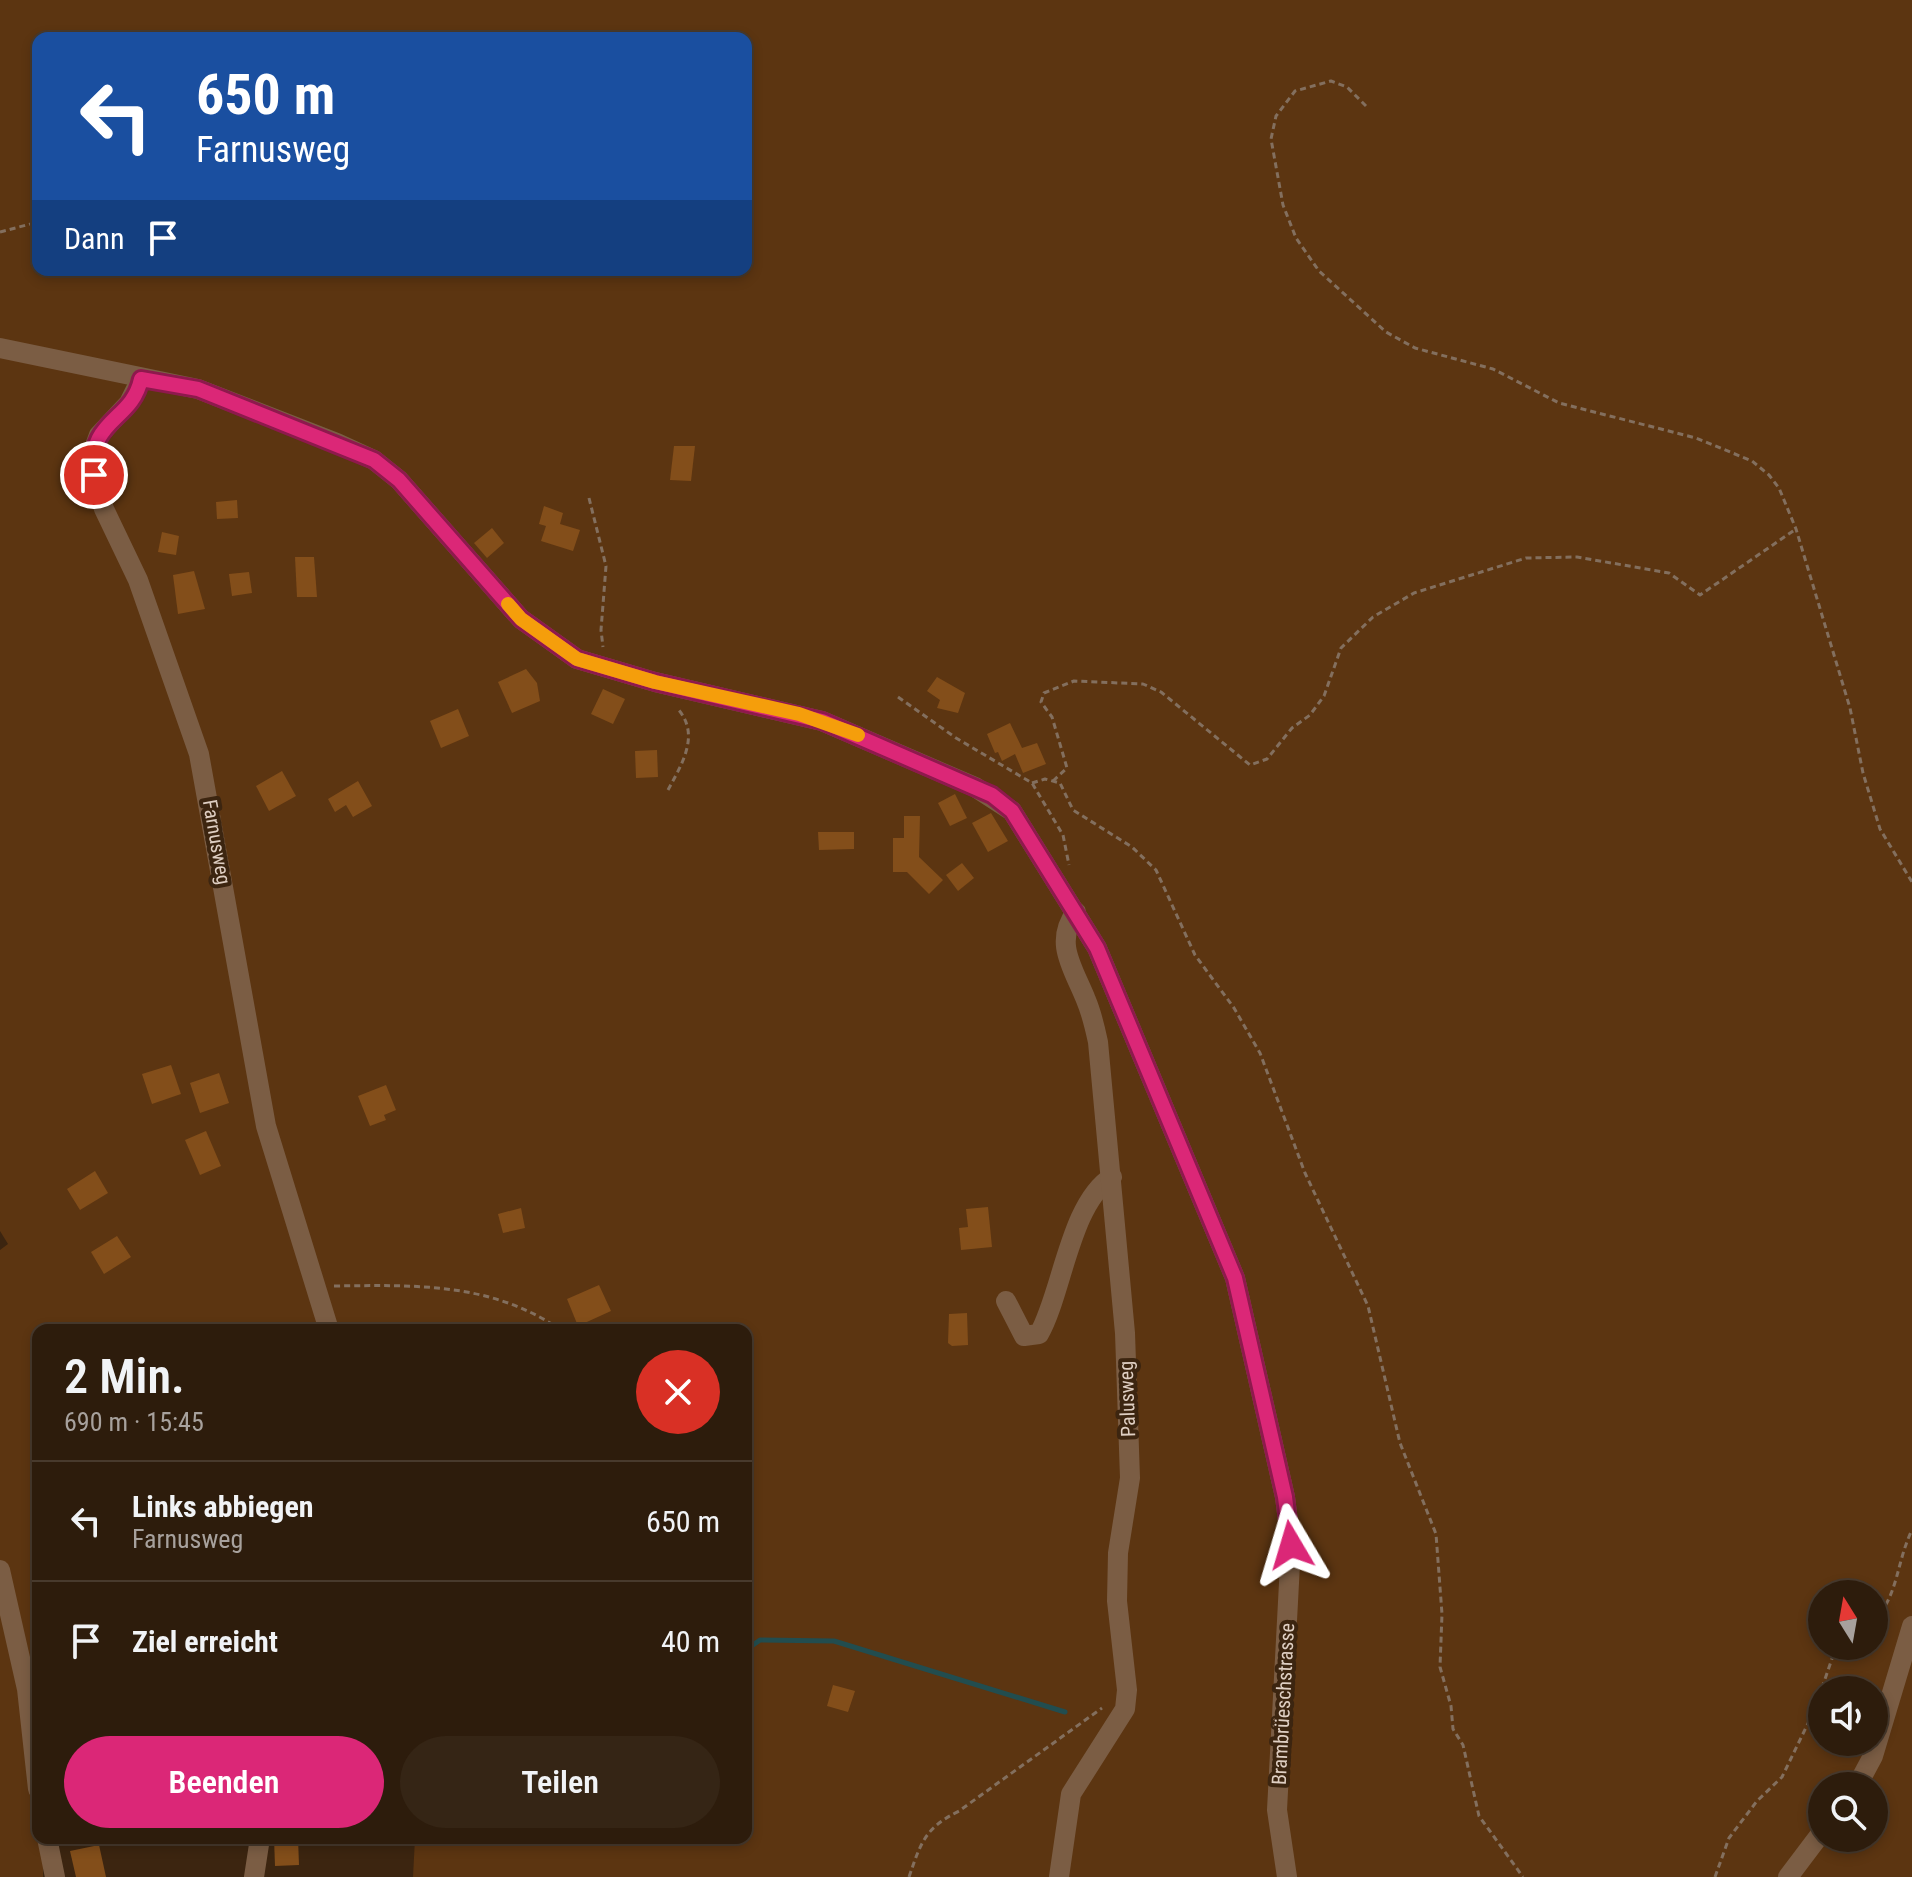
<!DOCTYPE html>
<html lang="de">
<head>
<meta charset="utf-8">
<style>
	:root { --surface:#2d1c0c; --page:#352515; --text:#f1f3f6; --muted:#a7a19d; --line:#483a2d; --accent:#db2777 }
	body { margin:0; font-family:"Roboto Condensed",sans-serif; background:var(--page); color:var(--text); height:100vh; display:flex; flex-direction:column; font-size:30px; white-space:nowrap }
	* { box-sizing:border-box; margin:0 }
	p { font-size:26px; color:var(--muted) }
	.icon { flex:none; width:44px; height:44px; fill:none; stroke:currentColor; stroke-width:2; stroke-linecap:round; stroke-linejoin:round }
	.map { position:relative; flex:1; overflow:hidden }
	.side { position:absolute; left:32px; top:1324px; width:720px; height:520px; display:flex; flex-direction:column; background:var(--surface); border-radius:16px; box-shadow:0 4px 12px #0003,0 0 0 2px var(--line) }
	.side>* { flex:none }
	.guide { position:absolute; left:32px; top:32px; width:720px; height:244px; border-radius:16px; box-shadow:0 4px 12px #0003,0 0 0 2px var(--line); background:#1a4fa0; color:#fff; overflow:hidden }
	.needle { width:52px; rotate:349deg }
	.buttons { position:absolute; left:1808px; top:1580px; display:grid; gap:16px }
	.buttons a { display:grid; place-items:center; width:80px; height:80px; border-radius:50%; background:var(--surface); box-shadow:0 4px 12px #0003,0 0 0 2px var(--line); font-size:40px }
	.pin { position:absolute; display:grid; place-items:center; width:68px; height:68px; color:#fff; margin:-34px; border:4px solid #fff; border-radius:50%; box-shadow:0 2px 8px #0007 }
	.me { position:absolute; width:88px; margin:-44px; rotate:353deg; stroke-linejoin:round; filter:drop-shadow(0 0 6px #0008) }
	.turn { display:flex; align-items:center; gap:28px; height:168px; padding:0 32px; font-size:36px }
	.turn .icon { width:104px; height:104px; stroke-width:2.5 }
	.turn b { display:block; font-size:56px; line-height:68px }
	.then { display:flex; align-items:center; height:76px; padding:0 32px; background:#0003; gap:16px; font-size:30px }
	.round { display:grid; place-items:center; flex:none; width:84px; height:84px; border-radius:42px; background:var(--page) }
	.headline { display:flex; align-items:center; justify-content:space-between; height:136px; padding:0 32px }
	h1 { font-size:48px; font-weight:600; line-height:60px }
	.button { display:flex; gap:16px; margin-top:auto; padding:16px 32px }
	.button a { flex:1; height:92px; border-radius:48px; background:var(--accent); color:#fff; font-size:32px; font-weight:600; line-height:92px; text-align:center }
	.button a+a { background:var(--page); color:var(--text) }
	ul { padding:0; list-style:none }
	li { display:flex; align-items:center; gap:24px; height:120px; padding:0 32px; border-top:2px solid var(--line) }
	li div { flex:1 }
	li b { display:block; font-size:30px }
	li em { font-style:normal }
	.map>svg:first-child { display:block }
	.green { fill:#5c3511; fill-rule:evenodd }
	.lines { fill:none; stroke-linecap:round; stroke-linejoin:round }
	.stream { stroke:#224d4f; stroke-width:5 }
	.building { fill:#834e1a }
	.path { stroke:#836f5e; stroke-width:3; stroke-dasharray:6 4; stroke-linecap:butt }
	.minor { stroke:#7b5d44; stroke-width:20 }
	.route-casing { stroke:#8e194d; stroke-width:20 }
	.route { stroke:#db2777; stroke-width:14 }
	.slow { stroke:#f59e0b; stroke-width:14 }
	.labels { text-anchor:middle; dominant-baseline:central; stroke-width:8; stroke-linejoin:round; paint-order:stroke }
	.street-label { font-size:20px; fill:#dfcfc3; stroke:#3c2510 }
</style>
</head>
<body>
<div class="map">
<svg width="1912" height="1877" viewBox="0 0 1912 1877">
	<rect width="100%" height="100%" fill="#3c2510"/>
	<path class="green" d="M0,0H1912V1877H413L415,1838H746V1330H38V1838H43V1877H0V1250L8,1244L0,1231ZM38,38H746V270H38ZM1822,1594H1874V1646H1822ZM1822,1690H1874V1742H1822ZM1822,1786H1874V1838H1822Z"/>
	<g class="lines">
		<polyline class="stream" points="746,1650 760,1640 834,1641 1065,1712"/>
	</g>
	<g class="building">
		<polygon points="674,446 695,446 691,481 670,480"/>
		<polygon points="237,500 238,518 217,519 216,502"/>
		<polygon points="544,506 563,513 560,524 580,530 573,551 541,541 546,526 539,524"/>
		<polygon points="492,528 504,543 487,558 474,543"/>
		<polygon points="162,532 179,536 176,555 158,552"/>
		<polygon points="295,557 314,557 317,597 297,597"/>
		<polygon points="194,571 205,609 178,614 173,575"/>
		<polygon points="249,572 252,593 232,596 229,574"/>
		<polygon points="526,669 537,683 540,701 512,713 498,682"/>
		<polygon points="937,677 965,693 958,713 937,708 940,700 927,691"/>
		<polygon points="603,689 625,699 613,724 591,714"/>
		<polygon points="458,709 469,736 441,748 430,721"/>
		<polygon points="1010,723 1022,748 1037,743 1046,764 1023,773 1015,754 1002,761 998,752 995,753 987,734"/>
		<polygon points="657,750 658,777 636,778 635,751"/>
		<polygon points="282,771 296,796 269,811 256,786"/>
		<polygon points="358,781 372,806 353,817 346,805 335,812 328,799"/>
		<polygon points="955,794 967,818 950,826 938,803"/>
		<polygon points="991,813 1008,841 988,852 972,823"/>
		<polygon points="904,816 920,816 919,857 943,880 929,894 907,872 893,872 893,838 904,838"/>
		<polygon points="818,832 854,832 854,849 819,850"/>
		<polygon points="962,863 974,878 958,891 946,875"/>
		<polygon points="171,1065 181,1094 152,1104 142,1074"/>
		<polygon points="219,1073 229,1103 200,1113 190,1083"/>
		<polygon points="386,1085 396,1110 384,1115 386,1120 370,1126 358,1096"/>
		<polygon points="206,1131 221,1166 200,1175 185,1140"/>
		<polygon points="95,1171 108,1193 80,1210 67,1189"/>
		<polygon points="988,1207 992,1247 961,1250 959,1228 968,1227 966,1209"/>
		<polygon points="521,1208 525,1228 503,1233 498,1214"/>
		<polygon points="117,1236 131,1257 104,1274 91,1252"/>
		<polygon points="599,1285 611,1311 578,1326 567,1299"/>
		<polygon points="967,1313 968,1345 952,1346 948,1343 949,1314"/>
		<polygon points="833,1685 855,1691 848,1712 827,1706"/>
		<polygon points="274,1838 298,1838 299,1865 275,1866"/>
		<polygon points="99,1845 106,1877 76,1877 70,1851"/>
	</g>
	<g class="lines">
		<g class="path">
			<polyline points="1366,106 1347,87 1331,81 1295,91 1276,116 1271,139 1283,205 1296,238 1319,271 1386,332 1415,348 1493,369 1559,403 1696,438 1752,461 1769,475 1779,488 1796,529 1850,708 1863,773 1880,829 1912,882"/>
			<polyline points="0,232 38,222"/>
			<polyline points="589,498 606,566 601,630 603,647"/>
			<polyline points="898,697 956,738 1032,783 1063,835 1069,865"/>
			<polyline points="1053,781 1067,768 1052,717 1041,702 1044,693 1074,681 1143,684 1161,692 1250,765 1267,759 1292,728 1310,715 1324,696 1341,648 1373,617 1414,593 1526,558 1577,557 1669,573 1700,595 1796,529"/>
			<polyline points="1032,783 1045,779 1060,783 1073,810 1132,847 1156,870 1195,955 1234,1008 1260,1053 1305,1173 1368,1306 1400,1443 1436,1534 1442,1614 1440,1667 1451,1706 1453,1729 1463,1745 1479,1816 1523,1877"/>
			<path d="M668,790C682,764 701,734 677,708"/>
			<path d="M334,1286C415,1285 491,1282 561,1330"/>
			<path d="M1874,1621C1899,1594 1896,1563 1912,1530"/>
			<path d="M909,1877C921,1842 925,1828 959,1811L1102,1708"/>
			<polyline points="1715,1877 1729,1838 1757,1801 1782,1777 1814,1711 1835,1650 1840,1646"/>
		</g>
		<g class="minor">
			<polyline points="0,348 198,389 337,443 374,460 399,480 521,619 577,659 655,682 822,721 975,787 1012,811 1097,948 1235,1278 1285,1497 1291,1545 1277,1810 1287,1877"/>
			<polyline points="141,379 129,403 99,435 92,454 94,475 104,509 138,580 199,754 266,1126 329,1330"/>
			<path d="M1006,1301L1024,1336L1039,1334C1062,1294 1070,1203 1112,1177"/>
			<polyline points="0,1570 27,1689 38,1789"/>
			<polyline points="1857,1786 1873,1756 1912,1626"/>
			<polyline points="47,1838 55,1877"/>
			<polyline points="254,1877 260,1838"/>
			<path d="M1059,1877L1071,1794L1125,1709L1127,1690L1117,1601L1118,1553L1130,1478L1125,1333L1098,1042C1095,1028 1092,1014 1086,1000C1074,969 1053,943 1076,912"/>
			<polyline points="1788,1877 1822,1832"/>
		</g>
	</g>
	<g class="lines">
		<g class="route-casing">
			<path id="route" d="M94,475C87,418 132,422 141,379L198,389L374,460L399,480L521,619L577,659L655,682L822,721L992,795L1012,811L1097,948L1235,1278L1285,1497L1291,1545"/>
		</g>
		<use href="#route" class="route"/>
		<polyline class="slow" points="508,604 521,619 577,659 655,682 799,714 858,735"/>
	</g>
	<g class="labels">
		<g class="street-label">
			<text transform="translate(217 842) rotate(80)">Farnusweg</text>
			<text transform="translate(1127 1399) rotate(-92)">Palusweg</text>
			<text transform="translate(1283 1704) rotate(-87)">Brambrüeschstrasse</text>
		</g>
	</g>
</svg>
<div class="buttons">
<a><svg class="needle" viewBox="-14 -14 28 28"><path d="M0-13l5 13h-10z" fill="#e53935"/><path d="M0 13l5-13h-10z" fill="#a7a19d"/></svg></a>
<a><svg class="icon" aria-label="sound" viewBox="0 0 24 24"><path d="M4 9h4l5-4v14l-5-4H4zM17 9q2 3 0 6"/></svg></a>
<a><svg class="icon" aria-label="search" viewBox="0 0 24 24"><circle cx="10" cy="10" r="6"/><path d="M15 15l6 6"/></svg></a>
</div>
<div class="pin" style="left:94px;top:475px;background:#d93025"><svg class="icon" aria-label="arrive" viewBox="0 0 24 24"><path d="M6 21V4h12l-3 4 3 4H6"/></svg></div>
<svg class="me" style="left:1291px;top:1545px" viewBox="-20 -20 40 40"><path d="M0-17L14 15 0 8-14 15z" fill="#db2777" stroke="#fff" stroke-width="4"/></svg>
<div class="guide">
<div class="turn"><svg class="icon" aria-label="left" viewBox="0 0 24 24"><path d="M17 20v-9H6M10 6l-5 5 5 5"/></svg><div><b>650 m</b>Farnusweg</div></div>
<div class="then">Dann<svg class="icon" aria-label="arrive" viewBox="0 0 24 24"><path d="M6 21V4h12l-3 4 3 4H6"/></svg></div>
</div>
<section class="side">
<div class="headline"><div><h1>2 Min.</h1><p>690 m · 15:45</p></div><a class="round" style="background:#d93025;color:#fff"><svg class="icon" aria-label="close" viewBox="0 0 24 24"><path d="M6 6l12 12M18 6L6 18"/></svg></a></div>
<ul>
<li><svg class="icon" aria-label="left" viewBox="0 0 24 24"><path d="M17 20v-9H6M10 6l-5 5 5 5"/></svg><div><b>Links abbiegen</b><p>Farnusweg</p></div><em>650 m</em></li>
<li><svg class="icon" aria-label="arrive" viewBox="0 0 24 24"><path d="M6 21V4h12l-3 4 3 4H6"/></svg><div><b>Ziel erreicht</b></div><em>40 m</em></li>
</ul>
<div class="button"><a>Beenden</a><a>Teilen</a></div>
</section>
</div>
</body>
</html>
